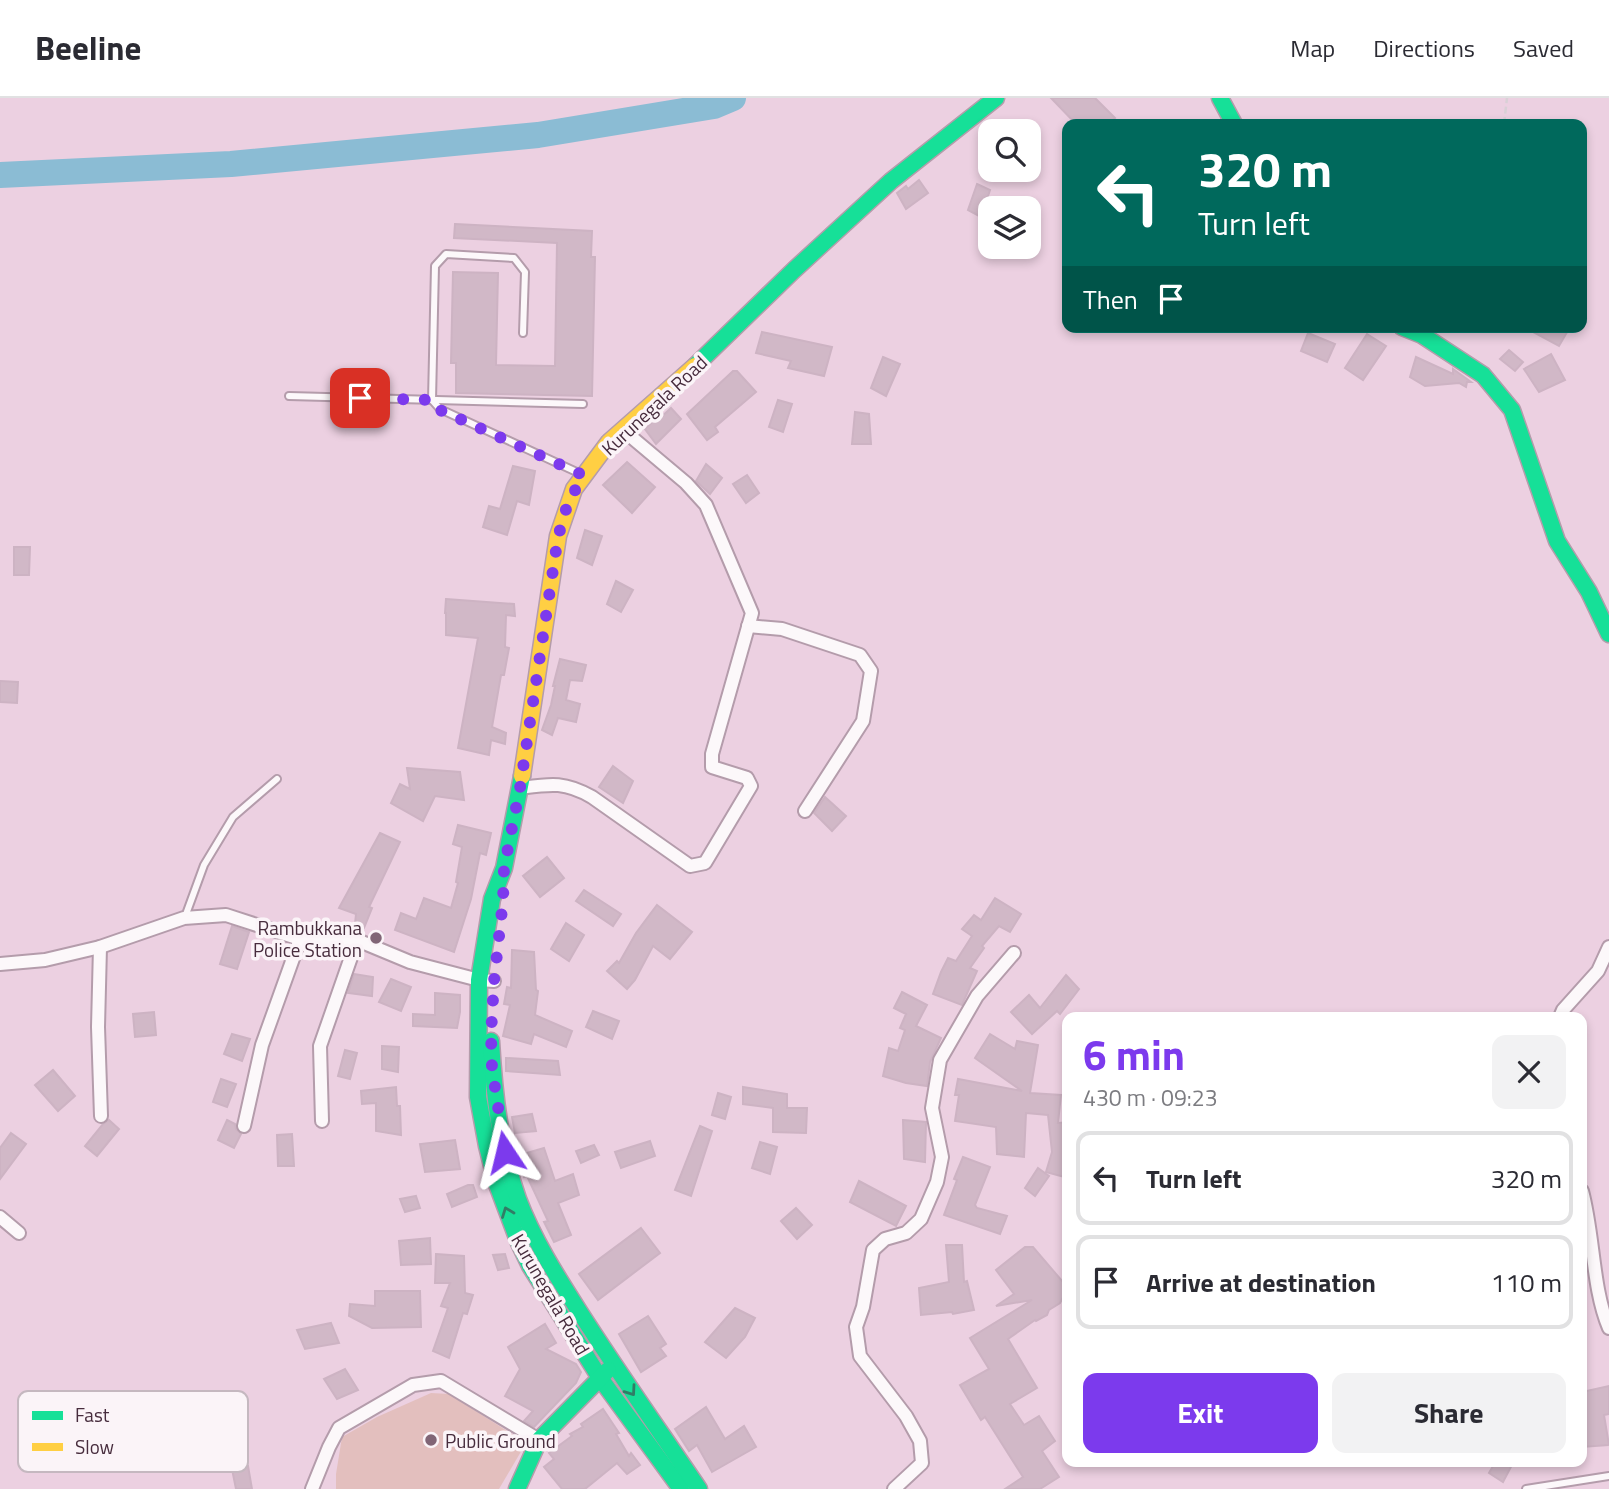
<!DOCTYPE html>
<html lang="en">
<head>
<meta charset="utf-8">
<style>
	:root { --surface:#fff; --page:#f2f2f3; --text:#2b2b33; --muted:#7c7c81; --line:#e1e1e2; --accent:#7c3aed }
	body { margin:0; font-family:"Titillium Web",sans-serif; background:var(--page); color:var(--text); height:100vh; display:flex; flex-direction:column; font-size:26px; white-space:nowrap }
	* { box-sizing:border-box; margin:0 }
	p { font-size:23px; color:var(--muted) }
	.icon { flex:none; width:38px; height:38px; fill:none; stroke:currentColor; stroke-width:2; stroke-linecap:round; stroke-linejoin:round }
	.map { position:relative; flex:1; overflow:hidden }
	.panel { position:absolute; left:1062px; top:914px; width:525px; height:455px; display:flex; flex-direction:column; background:var(--surface); border-radius:14px; box-shadow:0 4px 10px #0003 }
	.panel>* { flex:none }
	.banner { position:absolute; left:1062px; top:21px; width:525px; height:214px; border-radius:14px; box-shadow:0 4px 10px #0003; background:#00695c; color:#fff; overflow:hidden }
	.controls { position:absolute; left:978px; top:21px; display:grid; gap:14px }
	.controls a { display:grid; place-items:center; width:63px; height:63px; border-radius:14px; background:var(--surface); box-shadow:0 4px 10px #0003; font-size:35px }
	.pin { position:absolute; display:grid; place-items:center; width:60px; height:60px; color:#fff; margin:-30px; border-radius:14px; box-shadow:0 4px 10px #0006 }
	.me { position:absolute; width:77px; margin:-38px; rotate:350deg; stroke-linejoin:round; filter:drop-shadow(0 0 5px #0008) }
	.turn { display:flex; align-items:center; gap:24px; height:147px; padding:0 21px; font-size:32px }
	.turn .icon { width:91px; height:91px; stroke-width:2.5 }
	.turn b { display:block; font-size:49px; line-height:60px }
	.then { display:flex; align-items:center; height:66px; padding:0 21px; background:#0003; gap:14px; font-size:26px }
	.round { display:grid; place-items:center; flex:none; width:74px; height:74px; border-radius:14px; background:var(--page) }
	.headline { display:flex; align-items:center; justify-content:space-between; height:119px; padding:0 21px }
	h1 { font-size:42px; font-weight:700; line-height:52px; color:var(--accent) }
	.cta { display:flex; gap:14px; margin-top:auto; padding:14px 21px }
	.cta a { flex:1; height:80px; border-radius:14px; background:var(--accent); color:#fff; font-size:28px; font-weight:700; line-height:80px; text-align:center }
	.cta a+a { background:var(--page); color:var(--text) }
	ul { padding:0; list-style:none }
	li { display:flex; align-items:center; gap:21px; height:94px; margin:0 14px 10px; padding:0 7px; border:4px solid var(--line); border-radius:14px }
	li div { flex:1 }
	li b { display:block; font-size:26px }
	li em { font-style:normal }
	header { display:flex; align-items:center; gap:42px; box-sizing:border-box; height:98px; padding:0 35px; background:var(--surface); border-bottom:2px solid var(--line) }
	header strong { font-size:33px }
	nav { display:flex; gap:38px; margin-inline-start:auto; font-size:24px }
	.map>svg:first-child { display:block }
	.green { fill:#e3bfbe }
	.lines { fill:none; stroke-linecap:round; stroke-linejoin:round }
	.river { stroke:#8bbcd4; stroke-width:26 }
	.building { fill:#d1b8c7; stroke:#cdb3c3; stroke-width:2 }
	.lane-casing { stroke:#b49cab; stroke-width:10 }
	.street-casing { stroke:#b49cab; stroke-width:16 }
	.fast-casing { stroke:#b49cab; stroke-width:19 }
	.slow-casing { stroke:#b49cab; stroke-width:19 }
	.path { stroke:#d9d0d6; stroke-width:2.5; stroke-dasharray:7 3.5; stroke-linecap:butt }
	.lane { stroke:#fcf8fa; stroke-width:6 }
	.street { stroke:#fcf8fa; stroke-width:12 }
	.fast { stroke:#16e098; stroke-width:16 }
	.slow { stroke:#ffcf43; stroke-width:16 }
	.oneway { stroke:#317d66 }
	.route { stroke:#7c3aed; stroke-width:12; stroke-dasharray:0 21.6 }
	.poi-dot { fill:#816576; stroke:#fbf4f8; stroke-width:2.5 }
	.labels { text-anchor:middle; dominant-baseline:central; stroke-width:7; stroke-linejoin:round; paint-order:stroke }
	.street-label { font-size:19px; fill:#472c3d; stroke:#fbf4f8 }
	.poi-label { font-size:19px; fill:#472c3d; stroke:#fbf4f8; text-anchor:end }
	.key { fill:#fbf4f8; stroke:#c5b8c0; stroke-width:2 }
	.key-label { font-size:19px; fill:#472c3d }
</style>
</head>
<body>
<header>
<strong>Beeline</strong>
<nav><a>Map</a><a>Directions</a><a>Saved</a></nav>
</header>
<div class="map">
<svg width="1609" height="1391" viewBox="0 0 1609 1391">
	<rect width="100%" height="100%" fill="#ecd0e1"/>
	<polygon class="green" points="431,1295 449,1296 526,1345 499,1391 336,1391 336,1376 342,1339 377,1319"/>
	<g class="lines">
		<polyline class="river" points="0,77 231,66 538,37 714,8 733,0"/>
	</g>
	<g class="building">
		<polygon points="1051,0 1095,0 1115,20 1109,26 1076,26"/>
		<polygon points="919,82 928,95 906,111 897,95 906,88 908,91"/>
		<polygon points="977,86 990,92 981,119 968,112"/>
		<polygon points="455,126 592,133 591,159 595,159 592,298 456,295 456,265 451,265 453,174 498,175 496,267 555,268 557,145 454,140"/>
		<polygon points="1524,229 1570,229 1559,248"/>
		<polygon points="762,234 832,249 824,278 788,270 791,263 756,255"/>
		<polygon points="1308,235 1335,246 1327,264 1301,253"/>
		<polygon points="1367,236 1386,248 1363,282 1345,270"/>
		<polygon points="1509,252 1523,264 1515,273 1500,261"/>
		<polygon points="1551,256 1565,282 1539,294 1524,271"/>
		<polygon points="883,259 900,266 886,298 871,290"/>
		<polygon points="1416,259 1453,276 1453,271 1471,284 1467,284 1466,289 1459,285 1425,288 1410,279"/>
		<polygon points="733,273 737,273 756,294 715,329 718,334 707,342 687,316"/>
		<polygon points="778,302 792,306 783,334 769,329"/>
		<polygon points="671,310 681,321 656,346 645,331 656,320 658,322"/>
		<polygon points="855,314 869,316 871,346 852,346"/>
		<polygon points="627,364 655,389 632,415 603,387"/>
		<polygon points="706,366 722,380 710,396 696,383"/>
		<polygon points="513,368 535,373 529,407 517,403 507,437 483,429 489,408 500,411"/>
		<polygon points="747,377 759,395 746,405 733,386"/>
		<polygon points="585,432 602,438 592,467 577,460"/>
		<polygon points="14,449 30,449 29,477 14,477"/>
		<polygon points="616,483 633,492 621,514 607,506"/>
		<polygon points="446,501 514,506 515,518 506,517 505,549 509,550 504,577 501,577 492,629 506,635 505,646 491,642 489,657 458,650 478,540 446,537 446,515 445,515"/>
		<polygon points="560,561 586,567 582,583 570,582 566,602 580,606 576,624 558,620 552,637 542,632 551,607 555,588 553,588"/>
		<polygon points="0,583 18,584 17,605 0,604"/>
		<polygon points="613,668 633,683 623,705 599,689"/>
		<polygon points="407,670 460,674 464,702 435,698 423,723 391,705 400,686 410,691"/>
		<polygon points="825,699 846,718 832,733 814,715"/>
		<polygon points="458,727 491,735 486,757 480,755 471,801 454,854 395,832 401,815 416,821 424,800 451,810 458,785 456,784 462,749 453,746"/>
		<polygon points="380,735 400,744 369,809 372,810 364,830 355,826 356,816 339,810"/>
		<polygon points="547,759 564,780 540,799 523,778"/>
		<polygon points="584,792 621,816 613,828 576,803"/>
		<polygon points="995,800 1021,816 1010,834 999,828 982,848 984,850 970,870 977,873 962,907 933,896 941,874 948,860 956,863 972,838 962,831 974,817 981,822"/>
		<polygon points="657,807 692,834 670,861 653,848 635,882 627,891 607,873 617,863 619,865 636,835"/>
		<polygon points="566,825 584,837 569,863 551,851"/>
		<polygon points="232,828 249,834 237,871 220,866"/>
		<polygon points="512,852 534,854 536,892 538,893 535,917 572,933 566,949 534,936 531,946 503,938 510,907 504,906 507,889 511,890"/>
		<polygon points="354,876 373,879 372,898 348,895"/>
		<polygon points="1066,877 1079,891 1060,916 1057,913 1032,936 1011,914 1029,897 1040,910"/>
		<polygon points="391,881 411,889 401,913 379,904"/>
		<polygon points="902,894 927,907 916,928 941,940 930,964 927,988 906,985 883,978 889,950 898,953 905,932 900,930 906,916 894,910"/>
		<polygon points="435,895 460,897 460,914 457,930 413,928 413,916 435,917"/>
		<polygon points="593,913 619,923 612,941 586,929"/>
		<polygon points="154,914 156,937 135,939 133,916"/>
		<polygon points="232,936 250,941 242,963 224,956"/>
		<polygon points="990,936 1015,951 1017,943 1038,947 1030,995 1061,997 1058,1025 1068,1024 1068,1080 1046,1074 1052,1054 1048,1017 1026,1015 1024,1059 997,1056 996,1029 955,1023 959,997 955,997 958,981 1022,993 975,960"/>
		<polygon points="382,948 399,949 398,974 382,971"/>
		<polygon points="345,952 357,955 350,981 338,978"/>
		<polygon points="506,960 558,963 560,977 506,973"/>
		<polygon points="53,972 75,998 58,1013 35,987"/>
		<polygon points="221,981 236,986 227,1009 213,1004"/>
		<polygon points="396,989 397,1008 400,1008 401,1037 376,1033 376,1005 362,1006 361,993"/>
		<polygon points="743,989 787,996 787,1010 807,1010 806,1035 773,1034 773,1010 743,1006"/>
		<polygon points="718,995 731,999 725,1021 712,1017"/>
		<polygon points="532,1016 536,1033 515,1035 512,1019"/>
		<polygon points="109,1022 119,1031 97,1058 85,1048 103,1026"/>
		<polygon points="227,1022 235,1026 236,1031 241,1036 234,1050 218,1042"/>
		<polygon points="903,1022 926,1024 925,1064 904,1061"/>
		<polygon points="700,1028 712,1033 691,1098 675,1092"/>
		<polygon points="11,1035 26,1046 0,1081 0,1050"/>
		<polygon points="292,1036 294,1068 278,1068 277,1037"/>
		<polygon points="455,1042 460,1071 425,1074 420,1046"/>
		<polygon points="650,1043 655,1058 621,1070 615,1054"/>
		<polygon points="760,1044 777,1049 770,1076 752,1070"/>
		<polygon points="594,1047 599,1057 581,1065 576,1053"/>
		<polygon points="544,1050 555,1083 573,1076 579,1097 558,1105 571,1137 554,1144 544,1124 548,1123 527,1078 524,1079 521,1065 522,1065 520,1057"/>
		<polygon points="963,1059 990,1069 975,1107 977,1110 1007,1118 1000,1136 944,1117 957,1082 954,1081"/>
		<polygon points="1038,1070 1049,1078 1035,1098 1025,1090"/>
		<polygon points="859,1083 906,1108 896,1128 850,1104"/>
		<polygon points="468,1087 473,1087 477,1099 452,1109 447,1096"/>
		<polygon points="416,1098 420,1110 405,1114 400,1101"/>
		<polygon points="796,1110 812,1127 797,1141 781,1123"/>
		<polygon points="641,1130 660,1155 598,1202 579,1176"/>
		<polygon points="430,1140 431,1166 401,1167 399,1143"/>
		<polygon points="946,1147 962,1147 964,1184 967,1183 974,1212 953,1216 952,1214 921,1217 919,1190 949,1184"/>
		<polygon points="1025,1149 1033,1149 1068,1190 1060,1205 1049,1212 1047,1217 1036,1223 1035,1222 1008,1241 1037,1290 1010,1306 1024,1327 1039,1318 1055,1343 1042,1353 1059,1379 1040,1391 1005,1391 1023,1379 985,1319 981,1322 960,1287 989,1271 970,1240 1032,1202 996,1208 1014,1196 996,1172"/>
		<polygon points="436,1156 464,1158 465,1195 473,1197 467,1216 463,1215 449,1260 433,1253 448,1210 441,1208 450,1185 435,1185"/>
		<polygon points="505,1156 509,1170 498,1172 493,1157"/>
		<polygon points="375,1193 420,1193 421,1229 372,1230 349,1218 350,1206 375,1208"/>
		<polygon points="735,1210 755,1220 745,1239 726,1260 705,1244"/>
		<polygon points="648,1218 666,1246 660,1250 666,1258 641,1274 619,1236"/>
		<polygon points="331,1225 339,1245 305,1251 297,1232"/>
		<polygon points="545,1226 556,1245 546,1251 576,1266 581,1274 576,1285 534,1329 524,1323 533,1313 505,1298 520,1271 508,1249"/>
		<polygon points="345,1271 358,1292 337,1301 324,1281"/>
		<polygon points="1609,1288 1609,1316 1604,1317 1609,1347 1582,1349 1582,1294"/>
		<polygon points="706,1309 725,1341 744,1328 756,1349 712,1374 697,1347 689,1353 675,1331"/>
		<polygon points="603,1311 619,1335 616,1336 629,1358 631,1355 640,1367 627,1376 617,1365 585,1391 562,1391 544,1369 554,1361 549,1355 572,1338 570,1336 583,1329 581,1326"/>
		<polygon points="1496,1363 1514,1363 1503,1384 1489,1375"/>
		<polygon points="248,1368 252,1391 236,1391 232,1371"/>
	</g>
	<g class="lines">
		<g class="lane-casing">
			<g id="lane">
				<polyline points="523,235 525,174 514,160 446,156 435,168 432,302 440,311 581,376"/>
				<polyline points="289,298 583,306"/>
				<polyline points="185,819 204,767 233,719 277,681"/>
				<polyline points="1526,1391 1609,1378"/>
			</g>
		</g>
		<g class="street-casing">
			<g id="street">
				<polyline points="748,528 782,531 860,557 871,573 863,623 805,713"/>
				<path d="M520,690C550,686 564,683 592,699L690,768L705,765L751,688L747,680L712,669V656L752,515L706,407L686,385L623,332"/>
				<polyline points="100,849 98,929 101,1018"/>
				<polyline points="0,866 45,862 100,849 184,820 226,817 300,841 357,842 410,864 479,882 494,883"/>
				<polyline points="1560,919 1563,912 1598,873 1609,849"/>
				<polyline points="322,1023 320,948 357,842"/>
				<polyline points="244,1028 262,947 300,841"/>
				<path d="M1582,1093C1594,1137 1592,1190 1609,1230"/>
				<polyline points="0,1119 19,1135"/>
				<polyline points="312,1391 329,1349 339,1330 413,1287 441,1283 539,1342"/>
				<polyline points="894,1391 922,1365 920,1343 906,1318 860,1258 856,1229 863,1209 873,1152 885,1141 906,1135 921,1121 937,1084 942,1059 932,1010 940,962 977,898 1014,855"/>
			</g>
		</g>
		<g class="fast-casing">
			<g id="fast">
				<polyline points="1220,0 1234,26"/>
				<polyline points="1402,229 1422,237 1483,277 1512,312 1557,443 1589,494 1609,536"/>
				<polyline points="695,268 794,172 891,83 996,0"/>
				<polyline points="522,678 504,770 492,801 479,882 478,999 487,1048 496,1084 519,1145 530,1168 600,1280 681,1391"/>
				<path d="M491,943C494,996 500,1050 518,1101C533,1141 556,1177 579,1213C618,1274 659,1332 699,1391"/>
				<polyline points="517,1391 539,1342 608,1272"/>
			</g>
		</g>
		<g class="slow-casing">
			<polyline id="slow" points="522,678 558,438 574,391 609,344 695,268"/>
		</g>
		<polyline class="path" points="1504,26 1507,0"/>
		<use href="#lane" class="lane"/>
		<use href="#street" class="street"/>
		<use href="#fast" class="fast"/>
		<use href="#slow" class="slow"/>
	</g>
	<defs><path id="oneway-chevron" d="M-2-3.5L2.5 0L-2 3.5" fill="none" stroke-width="1.6" stroke-linecap="round" stroke-linejoin="round" transform="scale(1.75)"/></defs>
	<g class="oneway">
		<use href="#oneway-chevron" transform="translate(507 1114) rotate(-111)"/>
		<use href="#oneway-chevron" transform="translate(631 1293) rotate(55)"/>
	</g>
	<g class="lines">
		<polyline class="route" points="360,300 432,302 440,312 583,377 567,408 558,439 520,690 504,770 503,803 494,883 491,937 492,970 505,1054"/>
	</g>
	<g class="poi-dot">
		<circle cx="376" cy="840" r="7"/>
		<circle cx="431" cy="1342" r="7"/>
	</g>
	<g class="labels">
		<g class="street-label">
			<text transform="translate(654 307) rotate(-43)">Kurunegala Road</text>
			<text transform="translate(551 1196) rotate(60)">Kurunegala Road</text>
		</g>
		<g class="poi-label">
			<text x="362" y="829">Rambukkana<tspan x="362" dy="22">Police Station</tspan></text>
			<text x="445" y="1342" text-anchor="start">Public Ground</text>
		</g>
	</g>
	<rect x="18" y="1293" width="230" height="81" rx="10" class="key"/>
	<rect x="32" y="1313" width="31" height="9" fill="#16e098"/>
	<rect x="32" y="1345" width="31" height="8" fill="#ffcf43"/>
	<g class="key-label">
		<text x="75" y="1324">Fast</text>
		<text x="75" y="1356">Slow</text>
	</g>
</svg>
<div class="controls">
<a><svg class="icon" aria-label="search" viewBox="0 0 24 24"><circle cx="10" cy="10" r="6"/><path d="M15 15l6 6"/></svg></a>
<a><svg class="icon" aria-label="layers" viewBox="0 0 24 24"><path d="M12 4l9 5-9 5-9-5zM3 14l9 5 9-5"/></svg></a>
</div>
<div class="pin" style="left:360px;top:300px;background:#d93025"><svg class="icon" aria-label="arrive" viewBox="0 0 24 24"><path d="M6 21V4h12l-3 4 3 4H6"/></svg></div>
<svg class="me" style="left:505px;top:1054px" viewBox="-20 -20 40 40"><path d="M0-17L14 15 0 8-14 15z" fill="#7c3aed" stroke="#fff" stroke-width="4"/></svg>
<div class="banner">
<div class="turn"><svg class="icon" aria-label="left" viewBox="0 0 24 24"><path d="M17 20v-9H6M10 6l-5 5 5 5"/></svg><div><b>320 m</b>Turn left</div></div>
<div class="then">Then<svg class="icon" aria-label="arrive" viewBox="0 0 24 24"><path d="M6 21V4h12l-3 4 3 4H6"/></svg></div>
</div>
<section class="panel">
<div class="headline"><div><h1>6 min</h1><p>430 m · 09:23</p></div><a class="round"><svg class="icon" aria-label="close" viewBox="0 0 24 24"><path d="M6 6l12 12M18 6L6 18"/></svg></a></div>
<ul>
<li><svg class="icon" aria-label="left" viewBox="0 0 24 24"><path d="M17 20v-9H6M10 6l-5 5 5 5"/></svg><div><b>Turn left</b></div><em>320 m</em></li>
<li><svg class="icon" aria-label="arrive" viewBox="0 0 24 24"><path d="M6 21V4h12l-3 4 3 4H6"/></svg><div><b>Arrive at destination</b></div><em>110 m</em></li>
</ul>
<div class="cta"><a>Exit</a><a>Share</a></div>
</section>
</div>
</body>
</html>
